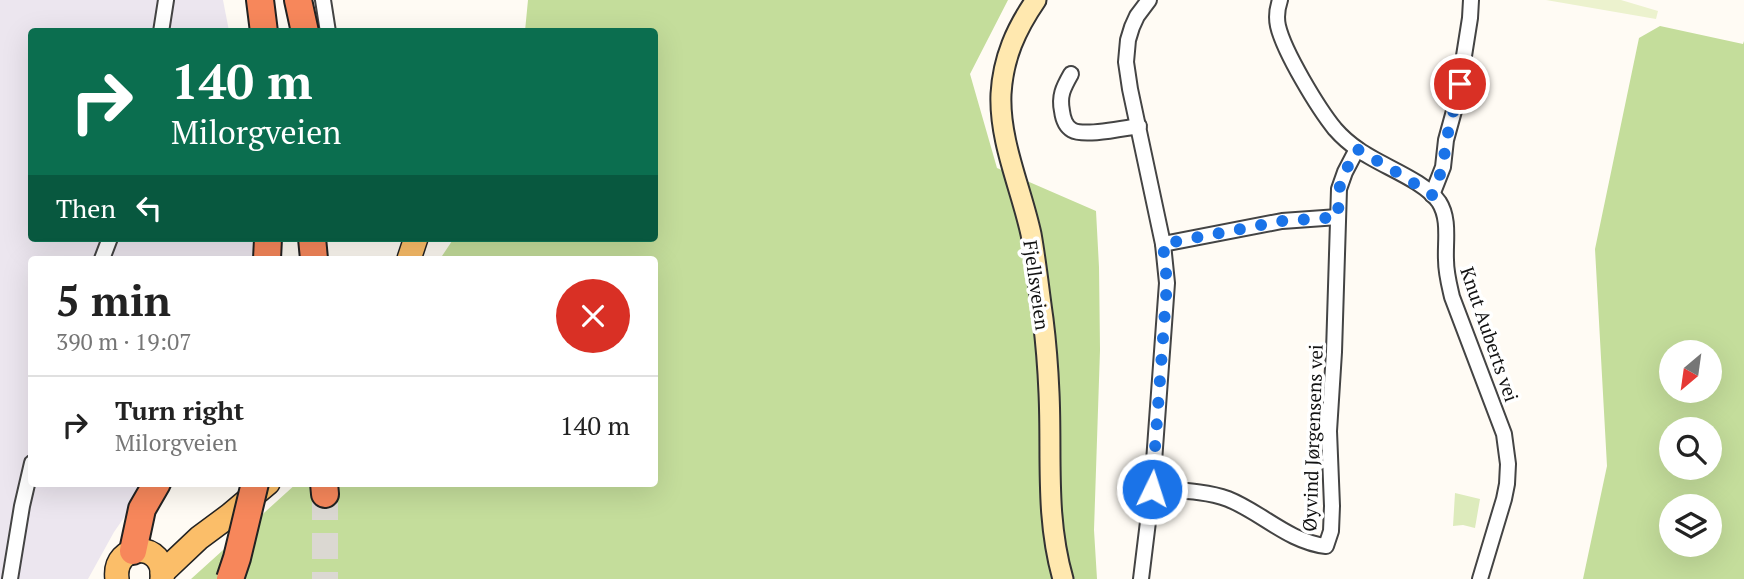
<!DOCTYPE html>
<html lang="en">
<head>
<meta charset="utf-8">
<style>
	:root { --surface:#fff; --page:#f2f2f2; --text:#222; --muted:#767676; --line:#e0e0e0 }
	body { margin:0; font-family:"PT Serif",serif; background:var(--page); color:var(--text); height:100vh; display:flex; flex-direction:column; font-size:26px; white-space:nowrap }
	* { box-sizing:border-box; margin:0 }
	p { font-size:23px; color:var(--muted) }
	.icon { flex:none; width:38px; height:38px; fill:none; stroke:currentColor; stroke-width:2; stroke-linecap:round; stroke-linejoin:round }
	.map { position:relative; flex:1; overflow:hidden }
	.panel { position:absolute; left:28px; top:256px; width:630px; height:231px; display:flex; flex-direction:column; background:var(--surface); border-radius:7px; box-shadow:0 7px 28px #0002 }
	.panel>* { flex:none }
	.top-card { position:absolute; left:28px; top:28px; width:630px; height:214px; border-radius:7px; box-shadow:0 7px 28px #0002; background:#0b6e4f; color:#fff; overflow:hidden }
	.needle { width:46px; rotate:209deg }
	.tools { position:absolute; left:1659px; top:340px; display:grid; gap:14px }
	.tools a { display:grid; place-items:center; width:63px; height:63px; border-radius:50%; background:var(--surface); box-shadow:0 7px 28px #0002; font-size:35px }
	.pin { position:absolute; display:grid; place-items:center; width:60px; height:60px; color:#fff; margin:-30px; border:4px solid #fff; border-radius:50%; box-shadow:0 2px 7px #0007 }
	.me { position:absolute; width:77px; margin:-38px; rotate:4deg; stroke-linejoin:round; filter:drop-shadow(0 0 5px #0008) }
	.turn { display:flex; align-items:center; gap:24px; height:147px; padding:0 28px; font-size:32px }
	.turn .icon { width:91px; height:91px; stroke-width:2.5 }
	.turn b { display:block; font-size:49px; line-height:60px }
	.then { display:flex; align-items:center; height:66px; padding:0 28px; background:#0003; gap:14px; font-size:26px }
	.round { display:grid; place-items:center; flex:none; width:74px; height:74px; border-radius:37px; background:var(--page) }
	.summary { display:flex; align-items:center; justify-content:space-between; height:119px; padding:0 28px }
	h1 { font-size:42px; font-weight:600; line-height:52px }
	ul { padding:0; list-style:none }
	li { display:flex; align-items:center; gap:21px; height:98px; padding:0 28px; border-top:2px solid var(--line) }
	li div { flex:1 }
	li b { display:block; font-size:26px }
	li em { font-style:normal }
	.map>svg:first-child { display:block }
	.industrial { fill:#ece6ef }
	.green { fill:#ddebbc }
	.forest { fill:#c4dd9b; fill-rule:evenodd }
	.pitch { fill:#ecf2ce }
	.lines { fill:none; stroke-linecap:round; stroke-linejoin:round }
	.highway-tunnel { stroke:#dbd8d2; stroke-width:26; stroke-dasharray:26 13; stroke-linecap:butt }
	.street-casing { stroke:#444; stroke-width:18 }
	.secondary-casing { stroke:#333; stroke-width:23 }
	.primary-casing { stroke:#222; stroke-width:26 }
	.highway-casing { stroke:#222; stroke-width:30 }
	.street { stroke:#fff; stroke-width:14 }
	.secondary { stroke:#ffe8af; stroke-width:19 }
	.primary { stroke:#fbbe69; stroke-width:23 }
	.highway { stroke:#f7875b; stroke-width:26 }
	.highway-bridge-casing { stroke:#222; stroke-width:30; stroke-linecap:butt }
	.highway-bridge { stroke:#f7875b; stroke-width:26 }
	.route { stroke:#1a73e8; stroke-width:12; stroke-dasharray:0 21.6 }
	.labels { text-anchor:middle; dominant-baseline:central; stroke-width:7; stroke-linejoin:round; paint-order:stroke }
	.street-label { font-size:19px; fill:#111; stroke:#fff }
</style>
</head>
<body>
<div class="map">
<svg width="1744" height="579" viewBox="0 0 1744 579">
	<rect width="100%" height="100%" fill="#fffbf4"/>
	<polygon class="industrial" points="0,0 223,0 229,31 32,32 32,238 252,238 252,259 32,259 32,483 148,483 114,532 88,579 0,579"/>
	<polygon class="green" points="1455,493 1480,499 1475,528 1463,525 1453,526"/>
	<g class="forest">
		<polygon points="528,0 1008,0 970,74 997,168 1096,211 1099,267 1100,350 1094,530 1097,579 191,579 297,483 654,483 654,259 440,259 454,238 654,238 654,32 525,31"/>
		<path d="M1660,26L1743,44L1744,41V579H1583L1607,466L1595,249L1639,38ZM1671,352H1710V390H1671ZM1671,429H1710V467H1671ZM1671,506H1710V544H1671Z"/>
	</g>
	<polygon class="pitch" points="1546,0 1621,0 1658,11 1656,19"/>
	<g class="lines">
		<polyline class="highway-tunnel" points="325,494 325,579"/>
		<g class="street-casing">
			<g id="street">
				<polyline points="323,0 328,32"/>
				<path d="M1280,0C1277,9 1276,17 1278,26C1284,52 1318,108 1335,129C1342,137 1350,144 1359,150C1381,166 1424,180 1439,202C1450,219 1445,242 1446,260C1446,273 1449,284 1452,297L1504,434L1508,464L1507,484L1504,499L1480,579"/>
				<polyline points="161,32 166,0"/>
				<path d="M1071,74C1063,88 1059,96 1062,111C1063,119 1065,126 1072,130C1084,137 1124,128 1139,126"/>
				<polyline points="1432,195 1443,167 1446,140 1457,100 1470,18 1471,0"/>
				<polyline points="1163,244 1282,221 1338,217"/>
				<polyline points="102,259 110,238"/>
				<path d="M1152,489C1177,491 1204,490 1228,499C1261,512 1289,542 1326,546L1331,531L1332,506L1329,431L1334,352L1339,189L1345,172L1357,149"/>
				<polyline points="10,579 22,506 32,463"/>
				<polyline points="1141,579 1152,489 1167,283 1163,244 1130,89 1126,62 1128,40 1132,27 1137,16 1149,0"/>
			</g>
		</g>
		<g class="secondary-casing">
			<path id="secondary" d="M1036,0C1016,29 1003,58 1001,94C999,141 1021,188 1031,234C1036,262 1039,291 1043,319C1046,343 1048,369 1049,393C1052,457 1045,516 1063,579"/>
		</g>
		<g class="primary-casing">
			<g id="primary">
				<polyline points="409,259 416,238"/>
				<polyline points="162,573 199,538 230,515 268,483"/>
				<path d="M117,579C112,541 167,541 162,579"/>
			</g>
		</g>
		<g class="highway-casing">
			<g id="highway">
				<polyline points="260,0 264,32"/>
				<polyline points="298,0 305,32"/>
				<polyline points="312,238 314,259"/>
				<polyline points="267,259 268,238"/>
				<polyline points="324,483 325,494"/>
				<polyline points="133,551 142,509 157,483"/>
			</g>
		</g>
		<use href="#street" class="street"/>
		<use href="#secondary" class="secondary"/>
		<use href="#primary" class="primary"/>
		<use href="#highway" class="highway"/>
		<g class="highway-bridge-casing">
			<polyline id="highway-bridge" points="230,579 237,558 255,483"/>
		</g>
		<use href="#highway-bridge" class="highway-bridge"/>
	</g>
	<g class="lines">
		<polyline class="route" points="1152,489 1167,283 1163,244 1282,221 1338,217 1339,189 1345,172 1357,149 1403,176 1432,195 1443,167 1446,141 1460,84"/>
	</g>
	<g class="labels">
		<g class="street-label">
			<text transform="translate(1037 285) rotate(82)">Fjellsveien</text>
			<text transform="translate(1490 334) rotate(71)">Knut Auberts vei</text>
			<text transform="translate(1312 438) rotate(-88)">Øyvind Jørgensens vei</text>
		</g>
	</g>
</svg>
<div class="tools">
<a><svg class="needle" viewBox="-14 -14 28 28"><path d="M0-13l5 13h-10z" fill="#e53935"/><path d="M0 13l5-13h-10z" fill="#767676"/></svg></a>
<a><svg class="icon" aria-label="search" viewBox="0 0 24 24"><circle cx="10" cy="10" r="6"/><path d="M15 15l6 6"/></svg></a>
<a><svg class="icon" aria-label="layers" viewBox="0 0 24 24"><path d="M12 4l9 5-9 5-9-5zM3 14l9 5 9-5"/></svg></a>
</div>
<div class="pin" style="left:1460px;top:84px;background:#d93025"><svg class="icon" aria-label="arrive" viewBox="0 0 24 24"><path d="M6 21V4h12l-3 4 3 4H6"/></svg></div>
<svg class="me" style="left:1152px;top:489px" viewBox="-20 -20 40 40"><circle r="17" fill="#1a73e8" stroke="#fff" stroke-width="3"/><path d="M0-11L8 9 0 5-8 9z" fill="#fff"/></svg>
<div class="top-card">
<div class="turn"><svg class="icon" aria-label="right" viewBox="0 0 24 24"><path d="M7 20v-9h11M14 6l5 5-5 5"/></svg><div><b>140 m</b>Milorgveien</div></div>
<div class="then">Then<svg class="icon" aria-label="left" viewBox="0 0 24 24"><path d="M17 20v-9H6M10 6l-5 5 5 5"/></svg></div>
</div>
<section class="panel">
<div class="summary"><div><h1>5 min</h1><p>390 m · 19:07</p></div><a class="round" style="background:#d93025;color:#fff"><svg class="icon" aria-label="close" viewBox="0 0 24 24"><path d="M6 6l12 12M18 6L6 18"/></svg></a></div>
<ul>
<li><svg class="icon" aria-label="right" viewBox="0 0 24 24"><path d="M7 20v-9h11M14 6l5 5-5 5"/></svg><div><b>Turn right</b><p>Milorgveien</p></div><em>140 m</em></li>
</ul>
</section>
</div>
</body>
</html>
